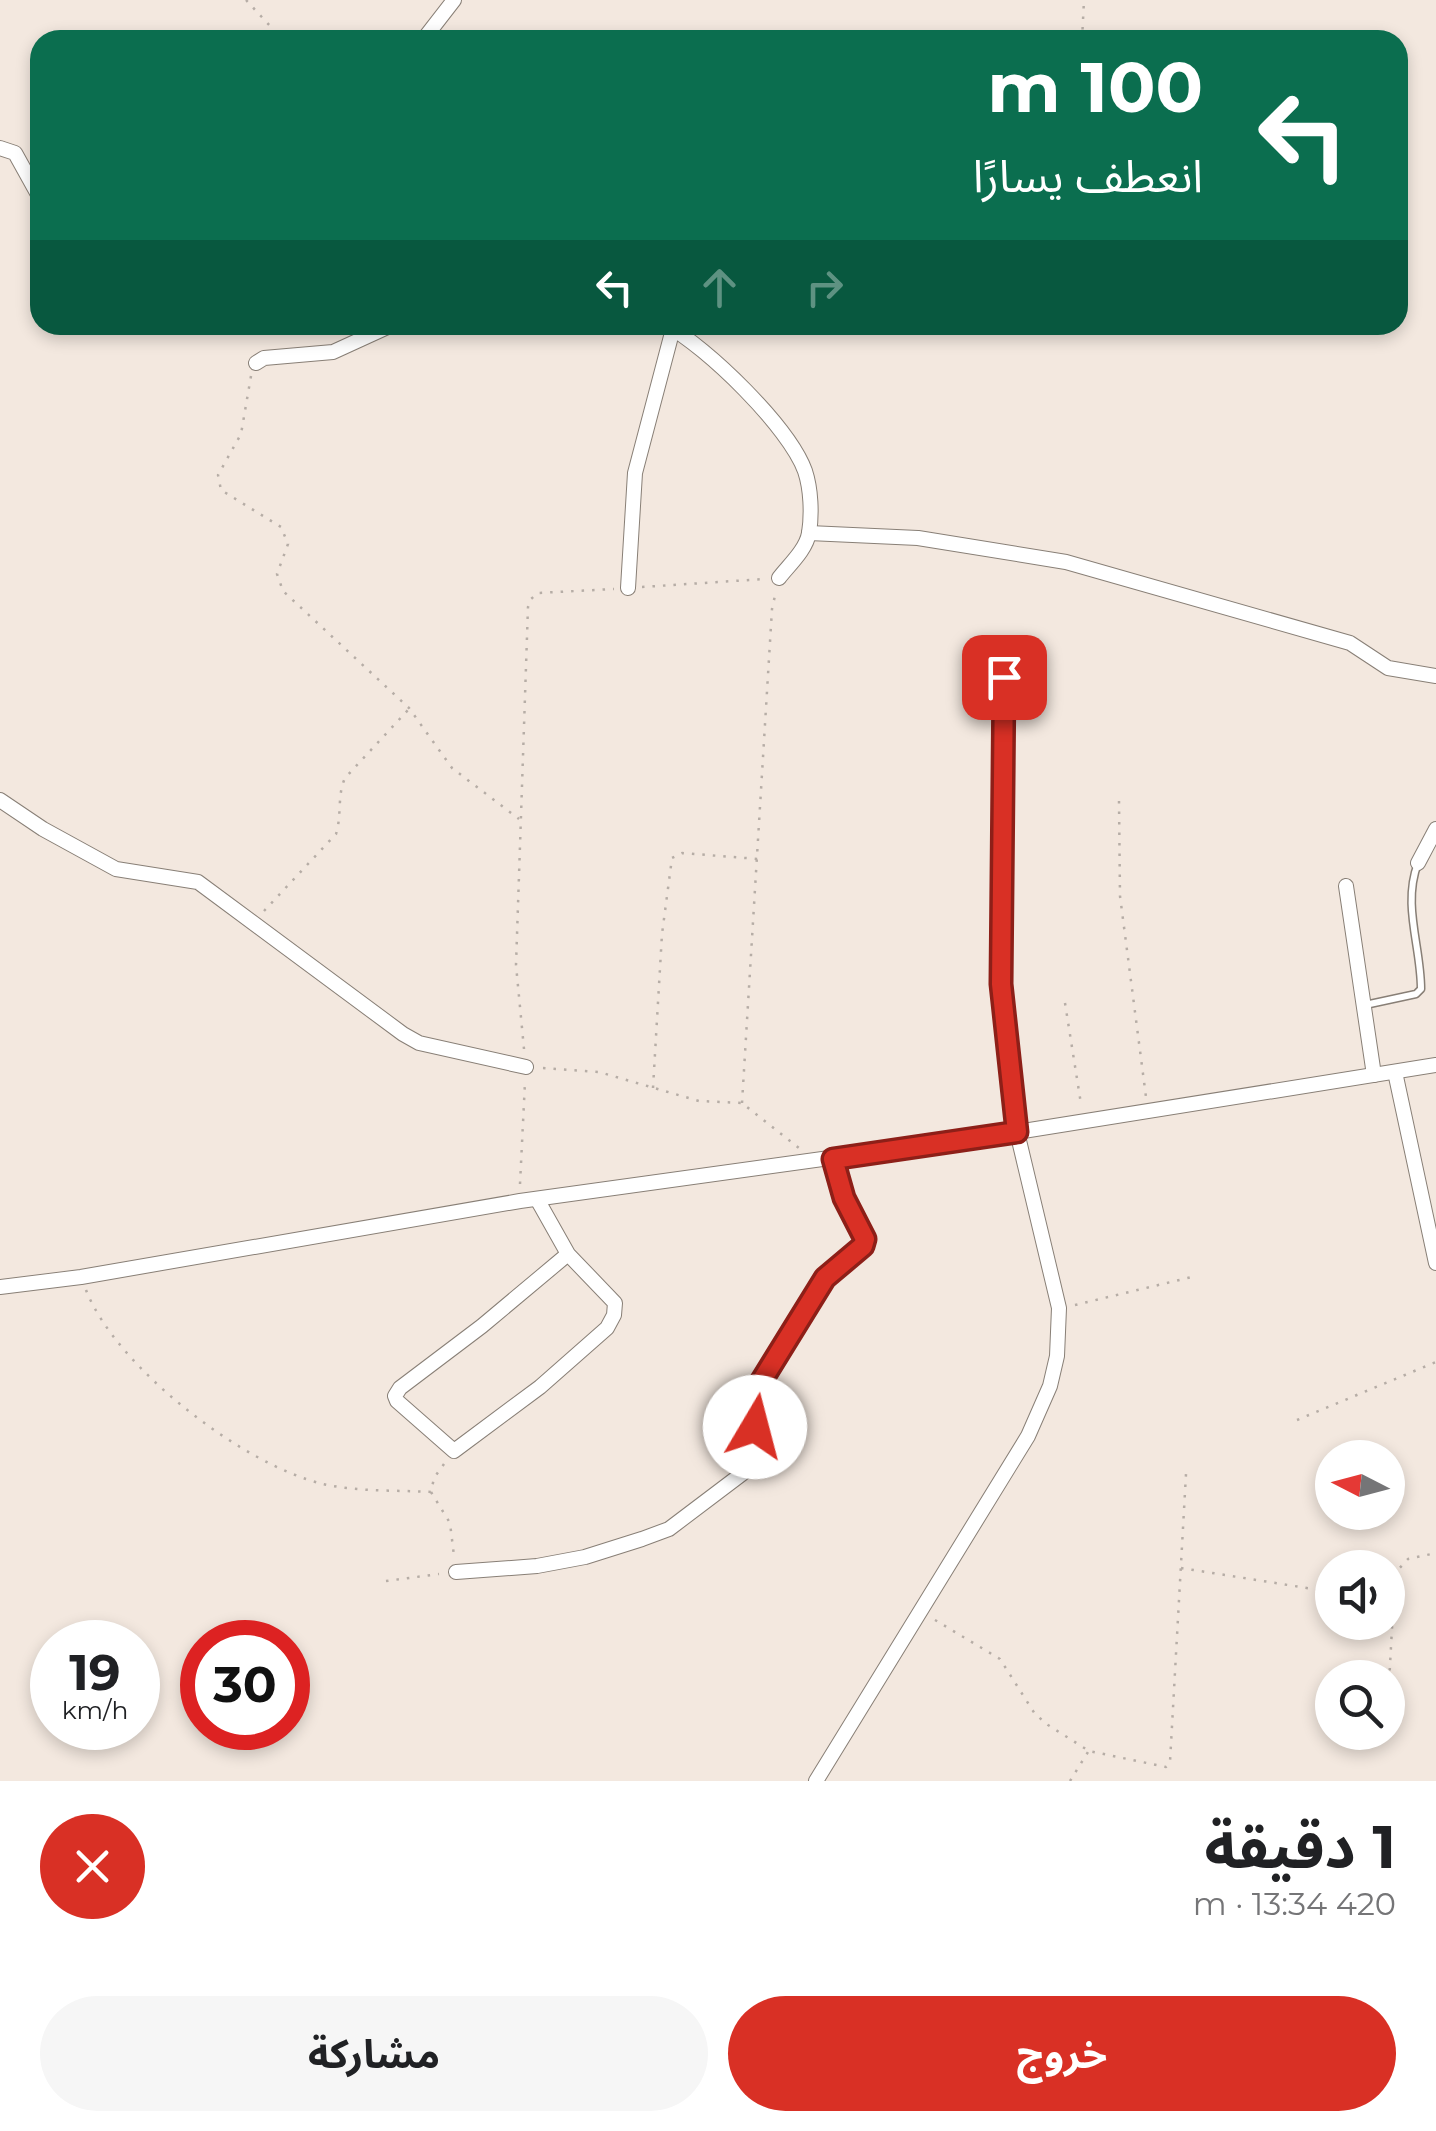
<!DOCTYPE html>
<html lang="ar">
<head>
<meta charset="utf-8">
<style>
	:root { --surface:#fff; --page:#f6f6f6; --text:#202124; --muted:#757577; --accent:#d93025 }
	body { margin:0; font-family:Montserrat,"Noto Sans Arabic",sans-serif; background:var(--page); color:var(--text); direction:rtl; height:100vh; display:flex; flex-direction:column; font-size:38px; white-space:nowrap }
	* { box-sizing:border-box; margin:0 }
	p { font-size:32px; color:var(--muted) }
	.icon { flex:none; width:55px; height:55px; fill:none; stroke:currentColor; stroke-width:2; stroke-linecap:round; stroke-linejoin:round }
	.map { position:relative; height:1781px; overflow:hidden; direction:ltr }
	.drawer { display:flex; flex-direction:column; background:var(--surface); flex:1 }
	.drawer>* { flex:none }
	.banner { position:absolute; left:30px; top:30px; width:1378px; height:305px; border-radius:30px; box-shadow:0 5px 15px #0003; direction:rtl; background:#0b6e4f; color:#fff; overflow:hidden }
	.needle { width:65px; rotate:276deg }
	.tools { position:absolute; left:1315px; top:1440px; display:grid; gap:20px }
	.tools a { display:grid; place-items:center; width:90px; height:90px; border-radius:50%; background:var(--surface); box-shadow:0 5px 15px #0003; font-size:50px }
	.speed { position:absolute; left:30px; top:1620px; display:flex; gap:20px; font-size:50px; font-weight:700; text-align:center }
	.speed>* { display:grid; place-content:center; width:130px; height:130px; border-radius:50%; background:var(--surface); box-shadow:0 5px 15px #0003; line-height:1 }
	.speed small { font-size:25px; font-weight:400 }
	.speed .limit { border:15px solid #d22; background:#fff; color:#111 }
	.pin { position:absolute; display:grid; place-items:center; width:85px; height:85px; color:#fff; margin:-42px; border-radius:20px; box-shadow:0 5px 15px #0006 }
	.me { position:absolute; width:110px; margin:-55px; rotate:8deg; stroke-linejoin:round; filter:drop-shadow(0 0 8px #0008) }
	.turn { display:flex; align-items:center; gap:35px; height:210px; padding:0 40px; font-size:45px }
	.turn .icon { width:130px; height:130px; stroke-width:2.5 }
	.turn b { display:block; font-size:70px; line-height:85px }
	.lanes { display:flex; align-items:center; height:95px; padding:0 40px; background:#0003; justify-content:center; gap:50px; direction:ltr }
	.lanes .off { opacity:.35 }
	.round { display:grid; place-items:center; flex:none; width:105px; height:105px; border-radius:52px; background:var(--page) }
	.summary { display:flex; align-items:center; justify-content:space-between; height:170px; padding:0 40px }
	h1 { font-size:60px; font-weight:700; line-height:75px }
	.cta { display:flex; gap:20px; margin-top:auto; padding:20px 40px }
	.cta a { flex:1; height:115px; border-radius:60px; background:var(--accent); color:#fff; font-size:40px; font-weight:700; line-height:115px; text-align:center }
	.cta a+a { background:var(--page); color:var(--text) }
	.map>svg:first-child { display:block }
	.lines { fill:none; stroke-linecap:round; stroke-linejoin:round }
	.service-casing { stroke:#887f76; stroke-width:9 }
	.minor-casing { stroke:#887f76; stroke-width:16 }
	.path { stroke:#b6ada6; stroke-width:2.5; stroke-dasharray:2.5 8; stroke-linecap:butt }
	.service { stroke:#fff; stroke-width:6 }
	.minor { stroke:#fff; stroke-width:14 }
	.route-casing { stroke:#8d1f18; stroke-width:25 }
	.route { stroke:#d93025; stroke-width:18 }
</style>
</head>
<body>
<div class="map">
<svg width="1436" height="1781" viewBox="0 0 1436 1781">
	<rect width="100%" height="100%" fill="#f3e8df"/>
	<g class="lines">
		<g class="service-casing">
			<path id="service" d="M1365,1005L1416,994L1421,989C1421,946 1402,905 1418,863"/>
		</g>
		<g class="minor-casing">
			<g id="minor">
				<polyline points="423,40 454,0"/>
				<polyline points="0,148 15,153 40,198"/>
				<path d="M666,325C707,347 789,427 805,471C811,489 812,514 809,533C806,550 789,565 779,578"/>
				<polyline points="256,363 264,358 333,352 392,325"/>
				<polyline points="809,533 918,538 1066,562 1350,643 1388,668 1436,676"/>
				<polyline points="628,588 635,473 674,325"/>
				<polyline points="0,800 43,829 116,869 198,882 403,1034 419,1043 526,1067"/>
				<polyline points="1418,863 1436,829"/>
				<polyline points="1346,886 1374,1075"/>
				<polyline points="1395,1072 1436,1263"/>
				<polyline points="537,1199 568,1254 615,1303 614,1315 607,1328 540,1387 454,1451 397,1401 395,1396 400,1388 482,1326 568,1254"/>
				<polyline points="0,1287 81,1277 520,1201 1017,1132 1436,1065"/>
				<path d="M456,1572L537,1566L585,1557L642,1539L669,1529L751,1467C769,1443 747,1424 752,1398L814,1293L825,1278L863,1245L865,1239L844,1198L833,1159"/>
				<polyline points="816,1781 1028,1436 1050,1386 1057,1356 1059,1308 1017,1132 1003,1019 1004,677"/>
			</g>
		</g>
		<g class="path">
			<polyline points="246,0 283,40"/>
			<polyline points="1082,40 1084,0"/>
			<polyline points="251,376 241,434 218,475 221,490 281,527 288,544 277,574 283,591 409,708 452,768 519,819"/>
			<polyline points="642,587 764,579"/>
			<polyline points="1119,801 1120,896 1146,1097"/>
			<path d="M264,911L336,834C342,815 337,795 345,778L408,710"/>
			<polyline points="1065,1003 1081,1104"/>
			<polyline points="524,1049 516,965 528,607 531,599 538,593 614,589"/>
			<polyline points="543,1068 599,1072 699,1101 742,1103 799,1148"/>
			<polyline points="653,1088 662,934 672,858 682,853 758,859"/>
			<polyline points="742,1103 772,609 776,591"/>
			<polyline points="520,1184 525,1082"/>
			<path d="M86,1290C116,1367 243,1465 323,1484C358,1492 396,1490 431,1492"/>
			<polyline points="1075,1305 1196,1276"/>
			<polyline points="1297,1420 1436,1362"/>
			<polyline points="444,1464 434,1478 431,1492 450,1523 454,1556"/>
			<polyline points="1181,1568 1332,1592"/>
			<polyline points="386,1581 439,1574"/>
			<polyline points="935,1620 1000,1659 1035,1714 1048,1725 1089,1751 1166,1767 1170,1762 1186,1474"/>
			<polyline points="1388,1702 1395,1573 1408,1559 1436,1553"/>
			<polyline points="1070,1781 1088,1752"/>
		</g>
		<use href="#service" class="service"/>
		<use href="#minor" class="minor"/>
	</g>
	<g class="lines">
		<g class="route-casing">
			<polyline id="route" points="755,1427 750,1408 759,1385 825,1278 863,1246 865,1239 844,1198 833,1159 1017,1132 1001,984 1004,677"/>
		</g>
		<use href="#route" class="route"/>
	</g>
</svg>
<div class="tools">
<a><svg class="needle" viewBox="-14 -14 28 28"><path d="M0-13l5 13h-10z" fill="#e53935"/><path d="M0 13l5-13h-10z" fill="#757577"/></svg></a>
<a><svg class="icon" aria-label="sound" viewBox="0 0 24 24"><path d="M4 9h4l5-4v14l-5-4H4zM17 9q2 3 0 6"/></svg></a>
<a><svg class="icon" aria-label="search" viewBox="0 0 24 24"><circle cx="10" cy="10" r="6"/><path d="M15 15l6 6"/></svg></a>
</div>
<div class="speed"><div>19<small>km/h</small></div><div class="limit">30</div></div>
<div class="pin" style="left:1004px;top:677px;background:#d93025"><svg class="icon" aria-label="arrive" viewBox="0 0 24 24"><path d="M6 21V4h12l-3 4 3 4H6"/></svg></div>
<svg class="me" style="left:755px;top:1427px" viewBox="-20 -20 40 40"><circle r="19" fill="#fff"/><path d="M0-13L10 11 0 6-10 11z" fill="#d93025"/></svg>
<div class="banner">
<div class="turn"><svg class="icon" aria-label="left" viewBox="0 0 24 24"><path d="M17 20v-9H6M10 6l-5 5 5 5"/></svg><div><b>100 m</b>انعطف يسارًا</div></div>
<div class="lanes"><svg class="icon" aria-label="left" viewBox="0 0 24 24"><path d="M17 20v-9H6M10 6l-5 5 5 5"/></svg><svg class="icon off" aria-label="ahead" viewBox="0 0 24 24"><path d="M12 20V5M6 11l6-6 6 6"/></svg><svg class="icon off" aria-label="right" viewBox="0 0 24 24"><path d="M7 20v-9h11M14 6l5 5-5 5"/></svg></div>
</div>
</div>
<section class="drawer">
<div class="summary"><div><h1>1 دقيقة</h1><p>420 m · 13:34</p></div><a class="round" style="background:#d93025;color:#fff"><svg class="icon" aria-label="close" viewBox="0 0 24 24"><path d="M6 6l12 12M18 6L6 18"/></svg></a></div>
<div class="cta"><a>خروج</a><a>مشاركة</a></div>
</section>
</body>
</html>
